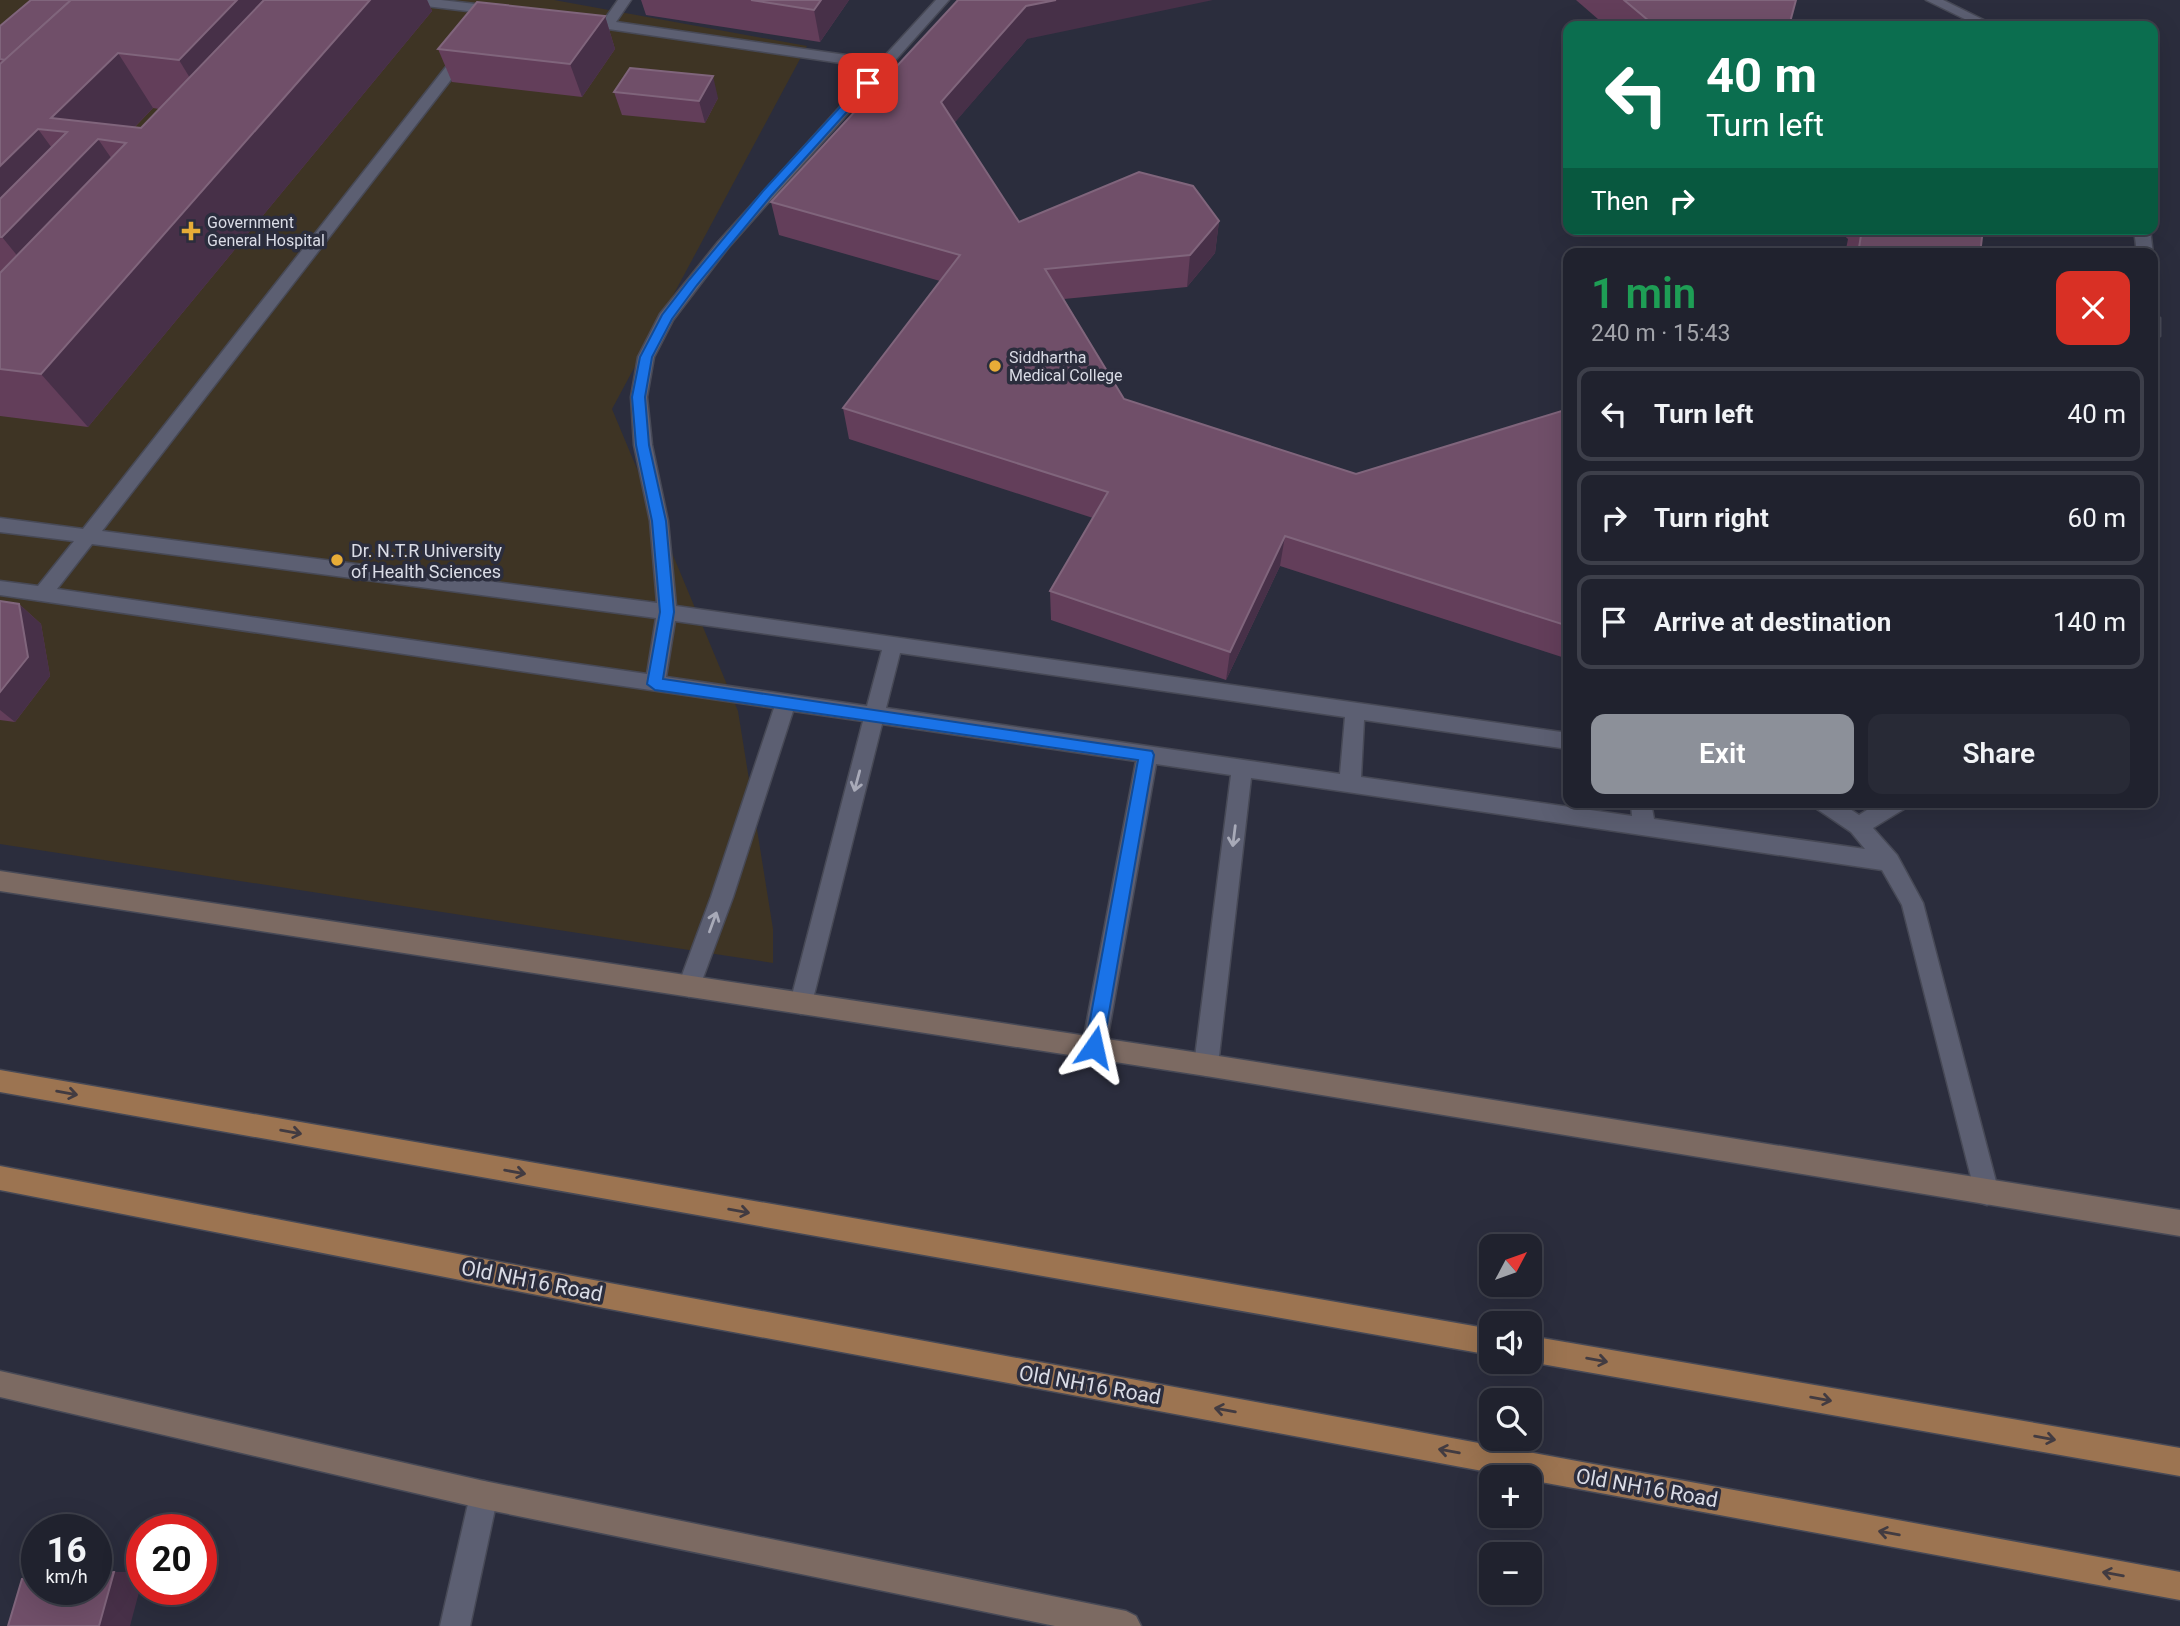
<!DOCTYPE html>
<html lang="en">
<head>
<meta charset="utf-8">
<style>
	:root { --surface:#20222e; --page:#282a36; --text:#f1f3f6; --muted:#a2a4aa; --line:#3d3f4a; --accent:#8c9099 }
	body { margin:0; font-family:Roboto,sans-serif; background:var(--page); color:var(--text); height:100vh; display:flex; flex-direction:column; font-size:26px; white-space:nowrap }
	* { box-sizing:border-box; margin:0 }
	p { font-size:23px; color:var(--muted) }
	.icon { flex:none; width:38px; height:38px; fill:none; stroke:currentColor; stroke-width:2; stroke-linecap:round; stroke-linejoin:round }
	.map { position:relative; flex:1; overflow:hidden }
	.side { position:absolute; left:1563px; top:248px; width:595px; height:560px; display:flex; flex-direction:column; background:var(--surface); border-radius:14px; box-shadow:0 7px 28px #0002,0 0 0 2px var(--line) }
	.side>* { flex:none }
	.hud { position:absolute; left:1563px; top:21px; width:595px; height:214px; border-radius:14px; box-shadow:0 7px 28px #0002,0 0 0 2px var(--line); background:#0b6e4f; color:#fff; overflow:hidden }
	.needle { width:46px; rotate:49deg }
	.tools { position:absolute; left:1479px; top:1234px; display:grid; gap:14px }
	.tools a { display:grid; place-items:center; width:63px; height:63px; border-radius:14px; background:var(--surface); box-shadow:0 7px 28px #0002,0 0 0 2px var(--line); font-size:35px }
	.speed { position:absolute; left:21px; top:1514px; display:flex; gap:14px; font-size:35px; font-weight:700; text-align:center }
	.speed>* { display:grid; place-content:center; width:91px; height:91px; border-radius:50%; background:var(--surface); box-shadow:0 7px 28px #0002,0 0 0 2px var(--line); line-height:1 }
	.speed small { font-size:18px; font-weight:400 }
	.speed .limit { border:10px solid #d22; background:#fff; color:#111 }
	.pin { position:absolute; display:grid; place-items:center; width:60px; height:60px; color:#fff; margin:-30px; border-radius:14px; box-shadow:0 4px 10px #0006 }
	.me { position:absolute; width:77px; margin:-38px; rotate:11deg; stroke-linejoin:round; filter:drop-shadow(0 0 5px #0008) }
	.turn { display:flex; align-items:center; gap:24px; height:147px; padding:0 28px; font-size:32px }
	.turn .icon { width:91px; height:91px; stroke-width:2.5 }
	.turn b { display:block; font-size:49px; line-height:60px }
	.then { display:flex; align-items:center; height:66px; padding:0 28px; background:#0003; gap:14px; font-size:26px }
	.round { display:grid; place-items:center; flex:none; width:74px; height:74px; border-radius:14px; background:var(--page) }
	.headline { display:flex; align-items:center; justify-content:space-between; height:119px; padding:0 28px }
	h1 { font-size:42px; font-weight:600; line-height:52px; color:#1e9e55 }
	.cta { display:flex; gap:14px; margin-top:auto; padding:14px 28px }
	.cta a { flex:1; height:80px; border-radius:14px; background:var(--accent); color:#fff; font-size:28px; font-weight:600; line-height:80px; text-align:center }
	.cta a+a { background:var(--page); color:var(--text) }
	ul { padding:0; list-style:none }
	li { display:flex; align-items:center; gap:21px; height:94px; margin:0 14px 10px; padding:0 14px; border:4px solid var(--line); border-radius:14px }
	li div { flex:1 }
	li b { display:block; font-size:26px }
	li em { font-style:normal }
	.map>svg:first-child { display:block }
	.education { fill:#3e3424 }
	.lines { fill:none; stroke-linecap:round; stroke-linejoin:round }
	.lane-casing { stroke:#474956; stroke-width:3 }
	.secondary-casing { stroke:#474956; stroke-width:3 }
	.primary-casing { stroke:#474956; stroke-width:3 }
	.lane { fill:#5c5f72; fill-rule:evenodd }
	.secondary { fill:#7c6a62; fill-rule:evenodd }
	.primary { fill:#9c7451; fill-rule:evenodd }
	.wall { fill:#633e5a; fill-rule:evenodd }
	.shaded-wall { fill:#473048 }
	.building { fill:#704f69; stroke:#80657c; stroke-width:2 }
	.oneway { stroke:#a8aab8 }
	.oneway2 { stroke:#423b41 }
	.route { fill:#1a73e8; stroke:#114b97; stroke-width:2 }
	.poi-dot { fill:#e7ac37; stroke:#2b2d3d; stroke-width:2.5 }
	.labels { text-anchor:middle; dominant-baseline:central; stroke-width:7; stroke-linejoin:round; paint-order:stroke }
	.far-poi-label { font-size:16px; fill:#dadce6; stroke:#2b2d3d; text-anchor:start }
	.poi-label { font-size:18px; fill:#dadce6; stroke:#2b2d3d; text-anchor:start }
	.near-street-label { font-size:21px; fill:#dadce6; stroke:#2b2d3d }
</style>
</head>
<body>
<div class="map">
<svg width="2180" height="1626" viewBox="0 0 2180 1626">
	<rect width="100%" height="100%" fill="#2b2d3d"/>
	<polygon class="education" points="0,0 554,0 807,46 612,409 738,711 773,929 773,963 0,844"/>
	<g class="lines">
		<g class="lane-casing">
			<g id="lane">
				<polygon points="403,0 441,0 501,7 508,11 501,15 409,4"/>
				<path d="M618,0H631L616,22L881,60L936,0H949L728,248L673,320L654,357L647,397L652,445L668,521L676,606L1568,733V749L1364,720L1361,777L1632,816L1631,803H1651L1654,819L1865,849L1851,832L1817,809L1814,803H1841L1859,815L1878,803H1907L1904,809L1873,828L1897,855L1923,903L1999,1193L1996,1202L1987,1205L1978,1202L1975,1193L1902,905L1882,870L1251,778L1218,1065L1214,1073L1206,1076L1198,1073L1194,1065L1231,775L1156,764L1106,1047L1102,1055L1094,1058L1086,1055L1082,1047L1136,761L882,724L812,1003L809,1011L801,1014L793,1011L790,1003L863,721L793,711L733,897L700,986L697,993L689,997L681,993L678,986L711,897L774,708L0,595V581L38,586L74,541L0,532V518L83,529L460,49H470V55L102,531L657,603L650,521L634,445L631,397L638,357L660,314L718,242L875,68L581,25L574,21L581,17L604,20ZM92,544L656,618L647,674L57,589ZM675,621L882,650L867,706L666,677ZM900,653L1345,717L1340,774L886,708Z"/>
				<polygon points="1926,0 1943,0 1996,26 1979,26"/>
				<polygon points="2134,229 2150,229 2153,254 2137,254"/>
				<polygon points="2152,313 2160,318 2160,336 2152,341"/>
				<polygon points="484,1481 494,1485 498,1495 470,1626 440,1626 470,1495 474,1485"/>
			</g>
		</g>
		<g class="secondary-casing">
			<g id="secondary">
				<polygon points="0,871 1206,1054 2180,1210 2180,1236 1206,1076 0,891"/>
				<polygon points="0,1371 484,1481 1126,1611 1136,1616 1141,1626 1055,1626 484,1509 0,1397"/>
			</g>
		</g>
		<g class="primary-casing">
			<g id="primary">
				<polygon points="0,1070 1491,1329 1491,1355 0,1092"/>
				<polygon points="0,1166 604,1282 2180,1572 2180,1600 1530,1480 1530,1477 1515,1477 604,1308 0,1190"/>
				<polygon points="1530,1336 2180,1448 2180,1476 1530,1362"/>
			</g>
		</g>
		<use href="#lane" class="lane"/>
		<use href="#secondary" class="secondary"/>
		<use href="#primary" class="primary"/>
	</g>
	<g class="wall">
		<path d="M31,0H427L432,11L88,427L0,416V26ZM153,108L159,109L141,128L135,127Z"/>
		<polygon points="641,0 849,0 820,42 646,15"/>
		<polygon points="1576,0 1796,0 1789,26 1606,26"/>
		<polygon points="605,16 615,49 582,97 452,82 438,49"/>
		<polygon points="1027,39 954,123 1019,222 1219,221 1215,253 1187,287 1064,299 1124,399 1356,474 1568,409 1568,659 1280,566 1226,680 1051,620 1050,591 1093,518 849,439 843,408 940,281 779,235 771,202"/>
		<polygon points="614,92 718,98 705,123 622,115"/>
		<polygon points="1837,229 1983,229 1980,254 1845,254 1848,239"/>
		<polygon points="0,601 19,604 41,624 50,676 15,722 0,720"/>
	</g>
	<g class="shaded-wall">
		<polygon points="237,0 315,0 212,114 179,60"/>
		<polygon points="370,0 427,0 432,11 88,427 41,374"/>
		<polygon points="821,0 849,0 820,42 814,10"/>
		<polygon points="1056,0 1213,0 1027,39 944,135 941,102 1026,6"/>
		<polygon points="605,16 615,49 582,97 570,64"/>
		<polygon points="118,53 153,108 120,142 98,139 136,194 46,291 2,237 0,237 0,166 38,129 68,170 67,132 51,118"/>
		<polygon points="713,76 718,98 705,123 699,101"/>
		<polygon points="1219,221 1215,253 1187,287 1190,255"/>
		<polygon points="1285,536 1280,566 1226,680 1230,652"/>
		<polygon points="19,604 41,624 50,676 15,722 0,710 0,692"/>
		<polygon points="114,1572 142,1572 142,1581 130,1626 99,1626"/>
	</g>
	<g class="building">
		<polygon points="31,0 71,0 5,60 0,59 0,26"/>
		<polygon points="71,0 237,0 179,60 118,53 51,118 141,128 264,0 370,0 41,374 0,369 0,273 126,143 98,139 2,237 0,237 0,199 67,132 38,129 0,166 0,64"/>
		<polygon points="751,0 821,0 814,10"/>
		<polygon points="958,0 1056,0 1026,6 941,102 1019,222 1139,172 1193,186 1219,221 1190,255 1045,269 1124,399 1356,474 1568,409 1568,626 1285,536 1230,652 1050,591 1108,492 843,408 960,255 771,202"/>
		<polygon points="1624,0 1796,0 1789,26 1655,26"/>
		<polygon points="477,2 605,16 570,64 438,49"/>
		<polygon points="630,68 713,76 699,101 614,92"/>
		<polygon points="1862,229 1983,229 1980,254 1858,254"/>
		<polygon points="0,601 19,604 28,657 0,692"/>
		<polygon points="114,1572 99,1626 8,1626 22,1579 37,1578 37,1589 96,1589 96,1573"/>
	</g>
	<defs><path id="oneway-shaft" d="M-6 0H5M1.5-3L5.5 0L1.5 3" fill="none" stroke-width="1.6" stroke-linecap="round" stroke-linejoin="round" transform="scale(1.75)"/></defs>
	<g class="oneway">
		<use href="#oneway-shaft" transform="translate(857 781) rotate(105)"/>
		<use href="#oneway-shaft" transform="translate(1234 836) rotate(97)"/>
		<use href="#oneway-shaft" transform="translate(713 922) rotate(-70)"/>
	</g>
	<g class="oneway2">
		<use href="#oneway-shaft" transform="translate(67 1093) rotate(10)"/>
		<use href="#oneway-shaft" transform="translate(291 1132) rotate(10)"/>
		<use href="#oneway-shaft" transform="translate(515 1172) rotate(10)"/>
		<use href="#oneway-shaft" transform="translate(739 1211) rotate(10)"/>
		<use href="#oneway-shaft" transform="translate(1597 1360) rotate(10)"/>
		<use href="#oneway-shaft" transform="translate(1821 1399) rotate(10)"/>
		<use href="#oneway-shaft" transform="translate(1225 1410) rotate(-170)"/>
		<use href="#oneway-shaft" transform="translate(2045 1438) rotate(10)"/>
		<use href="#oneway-shaft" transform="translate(1449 1451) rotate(-170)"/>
		<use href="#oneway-shaft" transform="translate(1889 1533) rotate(-170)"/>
		<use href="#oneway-shaft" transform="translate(2113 1574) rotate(-170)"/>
	</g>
	<polygon class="route" points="864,81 873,83 771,196 697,285 672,319 652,357 645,397 649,445 666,521 674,612 663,679 1152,751 1154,755 1103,1047 1101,1053 1094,1056 1088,1053 1085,1047 1138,760 655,690 647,684 660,612 652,521 636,445 632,397 640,357 662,315 689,280 763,191"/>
	<g class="poi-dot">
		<path d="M187.5 220.5h7v7h7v7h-7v7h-7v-7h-7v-7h7z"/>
		<circle cx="995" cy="366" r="7"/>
		<circle cx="337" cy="560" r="7"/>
	</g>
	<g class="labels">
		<g class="far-poi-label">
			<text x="207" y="222">Government<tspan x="207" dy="18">General Hospital</tspan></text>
			<text x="1009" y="357">Siddhartha<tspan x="1009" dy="18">Medical College</tspan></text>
		</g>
		<g class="poi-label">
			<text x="351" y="550">Dr. N.T.R University<tspan x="351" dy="21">of Health Sciences</tspan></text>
		</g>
		<g class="near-street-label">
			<text transform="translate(532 1281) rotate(11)">Old NH16 Road</text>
			<text transform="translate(1090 1385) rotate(10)">Old NH16 Road</text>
			<text transform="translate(1647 1488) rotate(10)">Old NH16 Road</text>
		</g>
	</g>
</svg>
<div class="tools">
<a><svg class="needle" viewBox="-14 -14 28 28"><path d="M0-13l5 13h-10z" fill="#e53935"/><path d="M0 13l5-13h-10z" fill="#a2a4aa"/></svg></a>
<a><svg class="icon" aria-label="sound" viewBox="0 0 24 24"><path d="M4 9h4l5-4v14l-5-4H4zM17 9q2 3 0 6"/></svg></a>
<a><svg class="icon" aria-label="search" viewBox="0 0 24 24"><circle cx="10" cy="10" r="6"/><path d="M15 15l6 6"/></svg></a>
<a>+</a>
<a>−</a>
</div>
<div class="speed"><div>16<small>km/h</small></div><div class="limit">20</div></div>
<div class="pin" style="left:868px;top:83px;background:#d93025"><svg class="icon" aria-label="arrive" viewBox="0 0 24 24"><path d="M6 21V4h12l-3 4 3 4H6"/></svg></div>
<svg class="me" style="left:1094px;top:1047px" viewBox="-20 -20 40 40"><path d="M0-17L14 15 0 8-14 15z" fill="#1a73e8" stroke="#fff" stroke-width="4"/></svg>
<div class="hud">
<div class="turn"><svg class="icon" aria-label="left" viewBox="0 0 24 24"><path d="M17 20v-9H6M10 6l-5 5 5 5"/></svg><div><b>40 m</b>Turn left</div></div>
<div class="then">Then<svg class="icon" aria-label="right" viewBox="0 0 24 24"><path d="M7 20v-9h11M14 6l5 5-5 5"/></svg></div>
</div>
<section class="side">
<div class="headline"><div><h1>1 min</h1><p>240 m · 15:43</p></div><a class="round" style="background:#d93025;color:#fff"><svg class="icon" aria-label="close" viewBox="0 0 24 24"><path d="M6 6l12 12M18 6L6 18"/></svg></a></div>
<ul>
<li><svg class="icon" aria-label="left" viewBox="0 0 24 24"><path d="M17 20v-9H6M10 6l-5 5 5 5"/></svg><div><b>Turn left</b></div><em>40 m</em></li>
<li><svg class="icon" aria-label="right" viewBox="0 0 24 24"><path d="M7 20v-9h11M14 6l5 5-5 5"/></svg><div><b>Turn right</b></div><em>60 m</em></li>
<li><svg class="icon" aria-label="arrive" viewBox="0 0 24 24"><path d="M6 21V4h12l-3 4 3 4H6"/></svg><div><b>Arrive at destination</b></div><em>140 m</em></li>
</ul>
<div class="cta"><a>Exit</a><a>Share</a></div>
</section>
</div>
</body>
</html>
